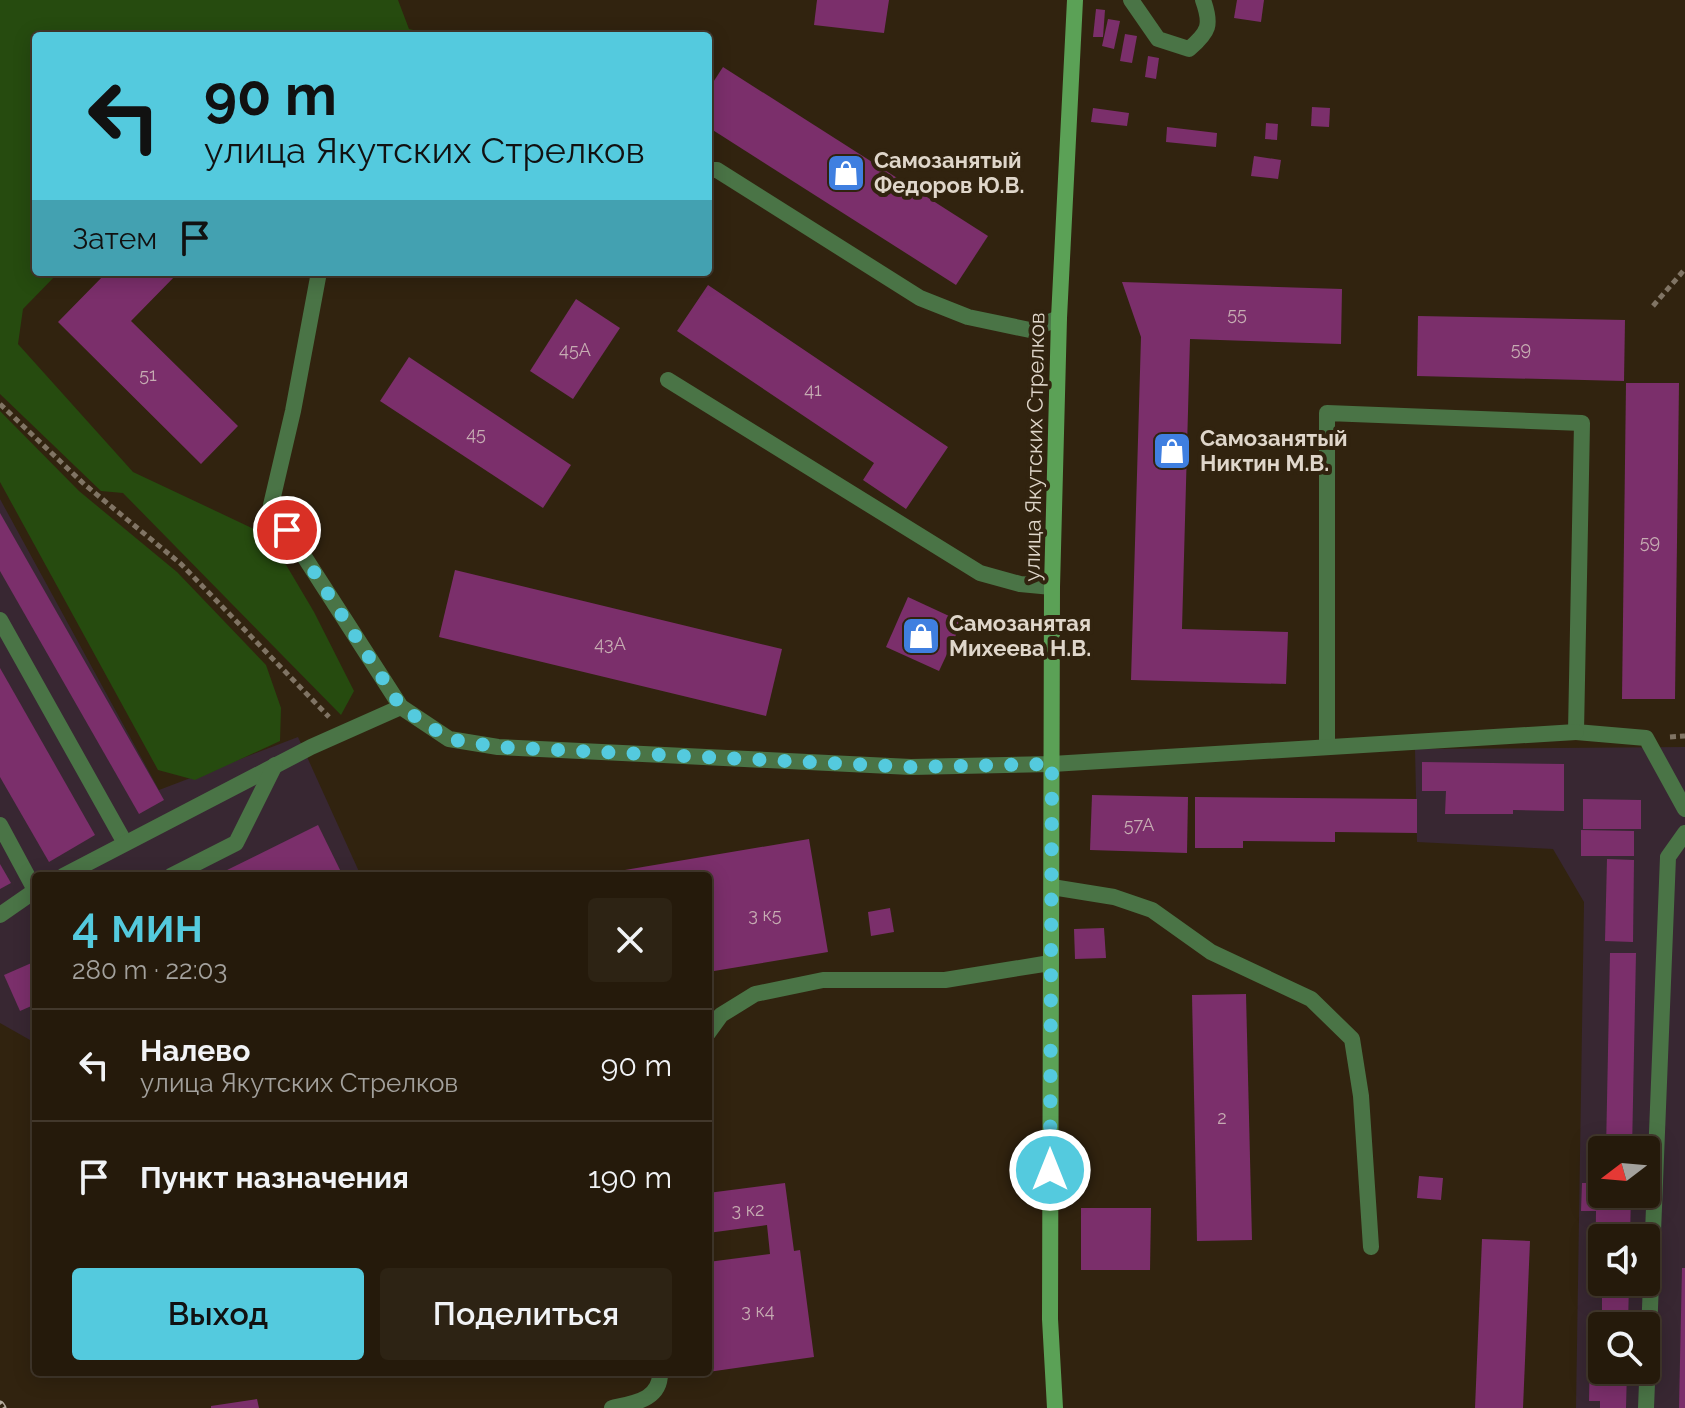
<!DOCTYPE html>
<html lang="ru">
<head>
<meta charset="utf-8">
<style>
	:root { --surface:#251a0b; --page:#2d2314; --text:#f1f3f6; --muted:#a3a19d; --line:#42382c; --accent:#54cade }
	body { margin:0; font-family:Raleway,sans-serif; background:var(--page); color:var(--text); height:100vh; display:flex; flex-direction:column; font-size:30px; white-space:nowrap }
	* { box-sizing:border-box; margin:0 }
	p { font-size:26px; color:var(--muted) }
	.icon { flex:none; width:44px; height:44px; fill:none; stroke:currentColor; stroke-width:2; stroke-linecap:round; stroke-linejoin:round }
	.map { position:relative; flex:1; overflow:hidden }
	.side { position:absolute; left:32px; top:872px; width:680px; height:504px; display:flex; flex-direction:column; background:var(--surface); border-radius:8px; box-shadow:0 4px 20px #0003,0 0 0 2px var(--line) }
	.side>* { flex:none }
	.banner { position:absolute; left:32px; top:32px; width:680px; height:244px; border-radius:8px; box-shadow:0 4px 20px #0003,0 0 0 2px var(--line); background:#54cade; color:#111; overflow:hidden }
	.needle { width:52px; rotate:254deg }
	.controls { position:absolute; left:1588px; top:1136px; display:grid; gap:16px }
	.controls a { display:grid; place-items:center; width:72px; height:72px; border-radius:8px; background:var(--surface); box-shadow:0 4px 20px #0003,0 0 0 2px var(--line); font-size:40px }
	.pin { position:absolute; display:grid; place-items:center; width:68px; height:68px; color:#fff; margin:-34px; border:4px solid #fff; border-radius:50%; box-shadow:0 2px 8px #0007 }
	.me { position:absolute; width:88px; margin:-44px; rotate:0deg; stroke-linejoin:round; filter:drop-shadow(0 0 6px #0008) }
	.turn { display:flex; align-items:center; gap:28px; height:168px; padding:0 40px; font-size:36px }
	.turn .icon { width:104px; height:104px; stroke-width:2.5 }
	.turn b { display:block; font-size:56px; line-height:68px }
	.then { display:flex; align-items:center; height:76px; padding:0 40px; background:#0003; gap:16px; font-size:30px }
	.round { display:grid; place-items:center; flex:none; width:84px; height:84px; border-radius:8px; background:var(--page) }
	.headline { display:flex; align-items:center; justify-content:space-between; height:136px; padding:0 40px }
	h1 { font-size:48px; font-weight:600; line-height:60px; color:var(--accent) }
	.primary-button { display:flex; gap:16px; margin-top:auto; padding:16px 40px }
	.primary-button a { flex:1; height:92px; border-radius:8px; background:var(--accent); color:#111; font-size:32px; font-weight:600; line-height:92px; text-align:center }
	.primary-button a+a { background:var(--page); color:var(--text) }
	ul { padding:0; list-style:none }
	li { display:flex; align-items:center; gap:24px; height:112px; padding:0 40px; border-top:2px solid var(--line) }
	li div { flex:1 }
	li b { display:block; font-size:30px }
	li em { font-style:normal }
	.map>svg:first-child { display:block }
	.industrial { fill:#382732; fill-rule:evenodd }
	.green { fill:#264b0f }
	.building { fill:#7b2f6b }
	.lines { fill:none; stroke-linecap:round; stroke-linejoin:round }
	.path { stroke:#807464; stroke-width:5; stroke-dasharray:6 4; stroke-linecap:butt }
	.lane { stroke:#4a7446; stroke-width:16 }
	.street { stroke:#4a7446; stroke-width:16 }
	.secondary { stroke:#5ba156; stroke-width:16 }
	.rail-casing { stroke:#b5ab9d; stroke-width:9 }
	.rail { stroke:#31230f; stroke-width:6; stroke-dasharray:18; stroke-linecap:butt }
	.route { stroke:#54cade; stroke-width:14; stroke-dasharray:0 25.2 }
	.labels { text-anchor:middle; dominant-baseline:central; stroke-width:8; stroke-linejoin:round; paint-order:stroke }
	.number-label { font-size:18px; fill:#c6acb2 }
	.poi-label { font-size:22px; font-weight:bold; fill:#dfd6ca; stroke:#31230f; text-anchor:start }
	.street-label { font-size:22px; fill:#dfd6ca; stroke:#31230f }
</style>
</head>
<body>
<div class="map">
<svg width="1685" height="1408" viewBox="0 0 1685 1408">
	<rect width="100%" height="100%" fill="#31230f"/>
	<g class="industrial">
		<polygon points="0,499 159,790 298,737 361,876 36,876 36,1038 30,1040 0,1023"/>
		<path d="M1685,747V1408H1576L1584,902L1553,849L1417,842L1415,749ZM1602,1150H1646V1194H1602ZM1602,1238H1646V1282H1602ZM1602,1326H1646V1370H1602Z"/>
	</g>
	<g class="green">
		<polygon points="0,0 398,0 409,29 440,36 36,36 36,272 59,272 23,309 18,344 133,472 269,536 314,612 354,691 341,715 123,493 101,491 0,394"/>
		<polygon points="0,411 79,491 177,572 266,665 281,708 280,741 195,780 158,770 0,482"/>
	</g>
	<g class="building">
		<polygon points="817,0 889,0 884,33 814,25"/>
		<polygon points="1237,0 1264,0 1261,22 1234,18"/>
		<polygon points="1096,9 1105,10 1103,37 1093,37"/>
		<polygon points="1108,19 1120,21 1114,49 1102,46"/>
		<polygon points="1125,34 1137,36 1132,63 1120,61"/>
		<polygon points="1148,56 1159,58 1156,79 1145,77"/>
		<polygon points="723,67 988,236 956,285 708,127 708,90"/>
		<polygon points="1312,107 1330,108 1329,127 1311,126"/>
		<polygon points="1093,108 1129,113 1127,126 1091,122"/>
		<polygon points="1266,123 1278,124 1277,140 1265,139"/>
		<polygon points="1167,127 1217,133 1216,147 1166,142"/>
		<polygon points="1254,156 1281,160 1278,179 1251,176"/>
		<polygon points="107,272 179,272 131,321 238,426 201,464 58,322"/>
		<polygon points="1122,282 1342,289 1341,344 1190,339 1182,629 1288,632 1286,684 1131,680 1141,337"/>
		<polygon points="708,285 948,447 906,509 863,480 874,463 677,331"/>
		<polygon points="576,299 620,328 573,399 530,371"/>
		<polygon points="1418,316 1625,320 1624,381 1417,376"/>
		<polygon points="409,357 571,465 543,508 380,401"/>
		<polygon points="1626,383 1679,383 1675,699 1622,699"/>
		<polygon points="0,513 164,800 139,814 0,571"/>
		<polygon points="455,570 782,649 766,716 439,637"/>
		<polygon points="908,597 962,622 939,671 886,647"/>
		<polygon points="0,668 95,835 49,862 0,777"/>
		<polygon points="1422,762 1564,764 1564,811 1513,810 1513,814 1445,814 1446,791 1422,791"/>
		<polygon points="1092,795 1188,797 1187,853 1090,850"/>
		<polygon points="1195,797 1417,799 1417,833 1335,832 1335,842 1243,841 1243,848 1195,848"/>
		<polygon points="1583,799 1641,800 1641,829 1583,829"/>
		<polygon points="318,825 343,876 225,876 223,872"/>
		<polygon points="1581,830 1634,831 1634,856 1581,856"/>
		<polygon points="809,839 828,952 708,972 708,876 619,876 619,871"/>
		<polygon points="1607,859 1634,860 1633,942 1605,941"/>
		<polygon points="0,864 11,883 0,889"/>
		<polygon points="890,908 894,932 871,936 868,912"/>
		<polygon points="1104,928 1106,958 1075,959 1074,929"/>
		<polygon points="1610,953 1636,953 1632,1150 1606,1150"/>
		<polygon points="36,961 36,1004 20,1011 4,975"/>
		<polygon points="1246,994 1252,1240 1197,1241 1192,995"/>
		<polygon points="1419,1176 1443,1178 1441,1200 1417,1198"/>
		<polygon points="785,1183 794,1251 800,1250 814,1357 708,1372 708,1262 770,1254 767,1225 708,1233 708,1193"/>
		<polygon points="1582,1183 1602,1183 1602,1194 1631,1194 1630,1238 1602,1238 1602,1282 1629,1282 1628,1326 1602,1326 1602,1289 1595,1288 1596,1211 1581,1211"/>
		<polygon points="1081,1208 1151,1208 1150,1270 1081,1270"/>
		<polygon points="1482,1239 1530,1241 1523,1408 1475,1408"/>
		<polygon points="1682,1268 1685,1268 1685,1408 1679,1408"/>
		<polygon points="1590,1349 1602,1349 1602,1370 1627,1370 1626,1408 1600,1408 1600,1401 1589,1401"/>
		<polygon points="257,1399 259,1408 211,1408 211,1406"/>
	</g>
	<g class="lines">
		<g class="path">
			<polyline points="1653,306 1685,269"/>
			<polyline points="0,404 84,484 181,564 329,717"/>
			<polyline points="1670,737 1685,736"/>
		</g>
		<g class="lane">
			<path d="M1131,0L1158,39L1189,49C1209,32 1212,25 1203,0"/>
			<polyline points="708,170 717,170 920,298 968,317 1030,330 1059,318"/>
			<polyline points="668,380 980,573 1020,584 1052,587"/>
			<polyline points="0,620 125,843"/>
			<polyline points="1327,745 1327,413 1582,423 1576,732 1646,738 1685,809"/>
			<polyline points="0,825 35,890"/>
			<polyline points="63,876 311,747 401,707"/>
			<polyline points="171,876 236,843 275,765"/>
			<polyline points="1052,887 1114,897 1152,910 1211,952 1311,999 1352,1039 1361,1096 1371,1247"/>
			<polyline points="0,915 36,890"/>
			<polyline points="708,1033 721,1015 755,994 823,980 945,980 1050,963"/>
			<path d="M612,1408C634,1403 661,1400 660,1372"/>
			<polyline points="1646,1408 1668,857 1685,833"/>
		</g>
		<polyline class="street" points="319,272 293,411 271,505 401,707 449,739 498,747 911,767 1052,764 1576,732"/>
		<polyline class="secondary" points="1055,1408 1050,1319 1052,587 1059,318 1075,0"/>
		<g class="rail-casing">
			<polyline id="rail" points="0,1405 2,1408"/>
		</g>
		<use href="#rail" class="rail"/>
	</g>
	<g class="lines">
		<polyline class="route" points="287,530 401,707 449,739 498,747 911,767 1052,764 1050,1170"/>
	</g>
	<defs>
		<g id="shop-square" transform="scale(2)"><rect x="-9" y="-9" width="18" height="18" rx="4" fill="#3f7fe0" stroke="#31230f"/><path d="M-5-2.5h2.3a2.7 3.5 0 0 1 5.4 0H5L5.5 6h-11ZM-1.5-2.5h3a1.5 2.3 0 0 0-3 0Z" fill="#fff"/></g>
	</defs>
	<g fill-rule="evenodd">
		<use href="#shop-square" x="846" y="173"/>
		<use href="#shop-square" x="1172" y="451"/>
		<use href="#shop-square" x="921" y="636"/>
	</g>
	<g class="labels">
		<g class="number-label">
			<text x="1237" y="313">55</text>
			<text x="1521" y="348">59</text>
			<text x="575" y="349">45А</text>
			<text x="148" y="374">51</text>
			<text x="813" y="389">41</text>
			<text x="476" y="433">45</text>
			<text x="1650" y="541">59</text>
			<text x="610" y="643">43А</text>
			<text x="1139" y="824">57А</text>
			<text x="765" y="914">3 к5</text>
			<text x="1222" y="1117">2</text>
			<text x="748" y="1209">3 к2</text>
			<text x="758" y="1310">3 к4</text>
		</g>
		<g class="poi-label">
			<text x="874" y="160">Самозанятый<tspan x="874" dy="25">Федоров Ю.В.</tspan></text>
			<text x="1200" y="438">Самозанятый<tspan x="1200" dy="25">Никтин М.В.</tspan></text>
			<text x="949" y="623">Самозанятая<tspan x="949" dy="25">Михеева Н.В.</tspan></text>
		</g>
		<g class="street-label">
			<text transform="translate(1034 447) rotate(-89)">улица Якутских Стрелков</text>
		</g>
	</g>
</svg>
<div class="controls">
<a><svg class="needle" viewBox="-14 -14 28 28"><path d="M0-13l5 13h-10z" fill="#e53935"/><path d="M0 13l5-13h-10z" fill="#a3a19d"/></svg></a>
<a><svg class="icon" aria-label="sound" viewBox="0 0 24 24"><path d="M4 9h4l5-4v14l-5-4H4zM17 9q2 3 0 6"/></svg></a>
<a><svg class="icon" aria-label="search" viewBox="0 0 24 24"><circle cx="10" cy="10" r="6"/><path d="M15 15l6 6"/></svg></a>
</div>
<div class="pin" style="left:287px;top:530px;background:#d93025"><svg class="icon" aria-label="arrive" viewBox="0 0 24 24"><path d="M6 21V4h12l-3 4 3 4H6"/></svg></div>
<svg class="me" style="left:1050px;top:1170px" viewBox="-20 -20 40 40"><circle r="17" fill="#54cade" stroke="#fff" stroke-width="3"/><path d="M0-11L8 9 0 5-8 9z" fill="#fff"/></svg>
<div class="banner">
<div class="turn"><svg class="icon" aria-label="left" viewBox="0 0 24 24"><path d="M17 20v-9H6M10 6l-5 5 5 5"/></svg><div><b>90 m</b>улица Якутских Стрелков</div></div>
<div class="then">Затем<svg class="icon" aria-label="arrive" viewBox="0 0 24 24"><path d="M6 21V4h12l-3 4 3 4H6"/></svg></div>
</div>
<section class="side">
<div class="headline"><div><h1>4 мин</h1><p>280 m · 22:03</p></div><a class="round"><svg class="icon" aria-label="close" viewBox="0 0 24 24"><path d="M6 6l12 12M18 6L6 18"/></svg></a></div>
<ul>
<li><svg class="icon" aria-label="left" viewBox="0 0 24 24"><path d="M17 20v-9H6M10 6l-5 5 5 5"/></svg><div><b>Налево</b><p>улица Якутских Стрелков</p></div><em>90 m</em></li>
<li><svg class="icon" aria-label="arrive" viewBox="0 0 24 24"><path d="M6 21V4h12l-3 4 3 4H6"/></svg><div><b>Пункт назначения</b></div><em>190 m</em></li>
</ul>
<div class="primary-button"><a>Выход</a><a>Поделиться</a></div>
</section>
</div>
</body>
</html>
